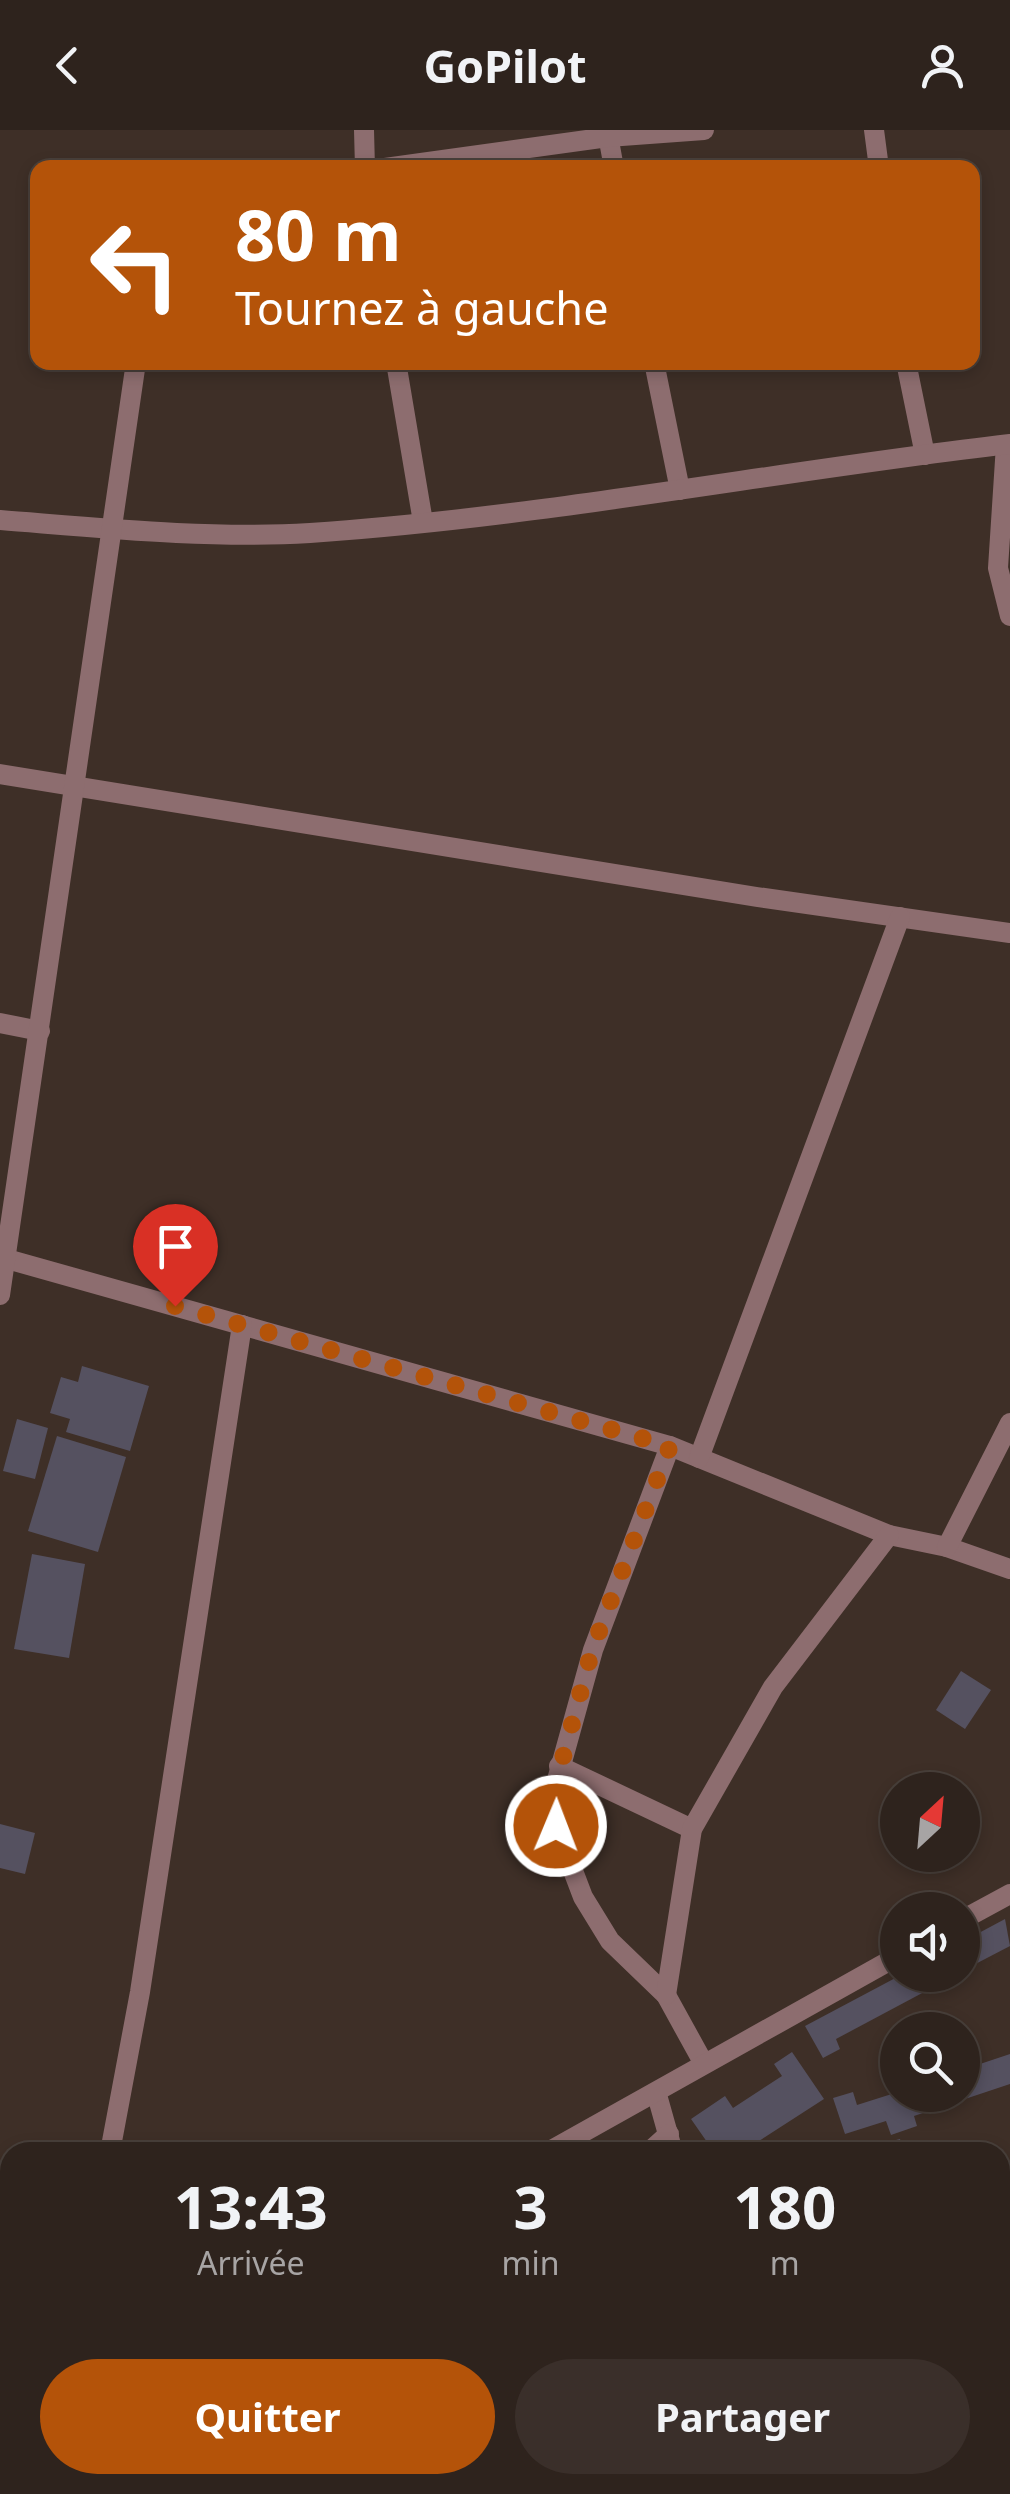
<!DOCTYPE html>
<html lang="fr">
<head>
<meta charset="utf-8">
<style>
	:root { --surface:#2e231d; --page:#3a2f2a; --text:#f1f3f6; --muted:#a7a4a4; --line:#49403b; --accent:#b45309 }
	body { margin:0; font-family:"Noto Sans",sans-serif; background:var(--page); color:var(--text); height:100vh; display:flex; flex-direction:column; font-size:38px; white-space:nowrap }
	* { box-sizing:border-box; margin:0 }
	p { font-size:32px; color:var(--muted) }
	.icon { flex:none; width:55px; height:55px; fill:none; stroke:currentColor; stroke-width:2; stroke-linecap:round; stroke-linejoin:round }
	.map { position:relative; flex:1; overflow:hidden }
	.sheet { position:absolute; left:0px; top:2012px; width:1010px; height:352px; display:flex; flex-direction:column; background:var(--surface); border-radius:30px 30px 0 0; box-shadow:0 5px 15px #0003,0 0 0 2px var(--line) }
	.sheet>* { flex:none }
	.hud { position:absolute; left:30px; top:30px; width:950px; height:210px; border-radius:20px; box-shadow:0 5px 15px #0003,0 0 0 2px var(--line); background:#b45309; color:#fff; overflow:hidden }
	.needle { width:65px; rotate:26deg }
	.controls { position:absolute; left:880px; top:1642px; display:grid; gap:20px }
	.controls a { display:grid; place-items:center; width:100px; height:100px; border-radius:50%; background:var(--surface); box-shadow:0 5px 15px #0003,0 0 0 2px var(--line); font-size:50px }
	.pin { position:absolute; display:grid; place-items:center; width:85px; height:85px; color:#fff; margin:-102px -42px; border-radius:50% 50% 50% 0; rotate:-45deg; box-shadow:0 0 10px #0007 }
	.pin .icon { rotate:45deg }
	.me { position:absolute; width:110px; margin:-55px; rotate:1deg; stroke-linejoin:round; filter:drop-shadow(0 0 8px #0008) }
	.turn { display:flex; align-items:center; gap:35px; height:210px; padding:0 40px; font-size:45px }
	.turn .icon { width:130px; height:130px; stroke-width:2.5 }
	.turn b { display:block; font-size:70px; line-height:85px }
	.eta { display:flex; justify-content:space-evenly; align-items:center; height:170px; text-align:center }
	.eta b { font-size:60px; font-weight:700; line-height:70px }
	.action { display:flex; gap:20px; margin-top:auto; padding:20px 40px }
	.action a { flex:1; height:115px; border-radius:60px; background:var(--accent); color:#fff; font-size:40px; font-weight:700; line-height:115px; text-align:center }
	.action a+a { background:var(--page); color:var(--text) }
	header { display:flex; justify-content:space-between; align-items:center; height:130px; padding:0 40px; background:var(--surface); font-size:45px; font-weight:700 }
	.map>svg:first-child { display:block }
	.building { fill:#555160 }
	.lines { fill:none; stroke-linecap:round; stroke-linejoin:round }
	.street { stroke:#8d6d6f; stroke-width:20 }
	.route { stroke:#b45309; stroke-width:18; stroke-dasharray:0 32.4 }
</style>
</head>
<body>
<header><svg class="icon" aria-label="back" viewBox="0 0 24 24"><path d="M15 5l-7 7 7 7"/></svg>GoPilot<svg class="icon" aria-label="person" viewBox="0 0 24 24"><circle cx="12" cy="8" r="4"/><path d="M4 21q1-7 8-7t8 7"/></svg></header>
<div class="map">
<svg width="1010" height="2364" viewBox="0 0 1010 2364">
	<rect width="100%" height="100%" fill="#3e2f27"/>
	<g class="building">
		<polygon points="82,1236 149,1256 130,1321 66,1302 70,1289 50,1283 61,1247 78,1252"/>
		<polygon points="17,1289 48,1298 35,1349 3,1341"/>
		<polygon points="57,1306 126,1327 98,1422 28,1401"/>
		<polygon points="32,1424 85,1434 69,1528 14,1519"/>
		<polygon points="961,1541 991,1560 965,1599 936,1580"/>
		<polygon points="0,1694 35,1703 25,1744 0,1738"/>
		<polygon points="1005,1789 1010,1816 962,1841 962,1812"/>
		<polygon points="901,1845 956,1845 836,1909 840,1919 823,1928 805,1896"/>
		<polygon points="792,1922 824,1969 742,2022 714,2022 691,1989 725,1966 733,1978 782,1946 774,1934"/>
		<polygon points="1010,1924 1010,1954 914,1986 917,1996 891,2005 886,1991 845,2004 833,1968 853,1962 857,1975 898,1962 962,1965 962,1940"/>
		<polygon points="900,2009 902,2017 928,2010 932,2022 861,2022 860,2019"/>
		<polygon points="1010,2083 1010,2130 1000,2133 1000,2085"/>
		<polygon points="1010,2140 1010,2177 1000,2179 1000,2143"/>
		<polygon points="1010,2325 1010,2364 1000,2364 1000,2328"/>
	</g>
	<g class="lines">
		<g class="street">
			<polyline points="364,0 365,38"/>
			<polyline points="607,0 614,38"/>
			<polyline points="874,0 879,38"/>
			<polyline points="385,38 608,7 704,0"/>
			<polyline points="396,232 423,392"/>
			<polyline points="654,232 680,360"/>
			<polyline points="906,232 925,325"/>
			<polyline points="1006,315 998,438 1010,486"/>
			<path d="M0,390C102,398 208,409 310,403C545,387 777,341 1010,314"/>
			<polyline points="0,644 757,767 1010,803"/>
			<polyline points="0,893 40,901"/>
			<polyline points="0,1127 670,1316 889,1405 947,1417 1010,1439"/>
			<polyline points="0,1165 136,232"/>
			<polyline points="670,1316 593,1520 552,1668 556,1696 583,1767 610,1811 666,1865 704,1934"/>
			<polyline points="699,1328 900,787"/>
			<polyline points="947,1417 1010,1293"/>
			<polyline points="559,1636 692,1699"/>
			<polyline points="962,1790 1010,1764"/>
			<polyline points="666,1865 692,1699 773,1557 889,1405"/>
			<polyline points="657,1965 673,2022"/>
			<polyline points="110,2022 140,1862 242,1195"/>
			<polyline points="548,2022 898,1826"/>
			<polyline points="649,2022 669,2004"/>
			<polyline points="0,2300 10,2294"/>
			<polyline points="430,2355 431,2364"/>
			<polyline points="759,2355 761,2364"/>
			<polyline points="398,2364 405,2355"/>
		</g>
	</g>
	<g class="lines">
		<polyline class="route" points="175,1176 670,1316 592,1520 552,1668 556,1696"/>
	</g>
</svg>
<div class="controls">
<a><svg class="needle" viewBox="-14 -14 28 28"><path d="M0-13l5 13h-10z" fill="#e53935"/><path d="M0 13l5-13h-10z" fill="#a7a4a4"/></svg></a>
<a><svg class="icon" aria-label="sound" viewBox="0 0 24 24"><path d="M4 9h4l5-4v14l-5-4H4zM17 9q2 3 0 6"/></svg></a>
<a><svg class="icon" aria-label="search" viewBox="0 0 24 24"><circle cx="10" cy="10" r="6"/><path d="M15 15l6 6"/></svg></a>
</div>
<div class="pin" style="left:175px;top:1176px;background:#d93025"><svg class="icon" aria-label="arrive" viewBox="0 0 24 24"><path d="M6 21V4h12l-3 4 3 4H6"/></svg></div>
<svg class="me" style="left:556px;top:1696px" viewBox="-20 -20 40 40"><circle r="17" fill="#b45309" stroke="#fff" stroke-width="3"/><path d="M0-11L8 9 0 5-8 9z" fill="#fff"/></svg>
<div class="hud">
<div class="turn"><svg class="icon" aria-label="left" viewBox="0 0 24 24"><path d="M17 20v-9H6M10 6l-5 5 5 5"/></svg><div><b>80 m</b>Tournez à gauche</div></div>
</div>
<section class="sheet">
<div class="eta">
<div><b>13:43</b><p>Arrivée</p></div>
<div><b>3</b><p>min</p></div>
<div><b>180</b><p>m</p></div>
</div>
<div class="action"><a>Quitter</a><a>Partager</a></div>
</section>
</div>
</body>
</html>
